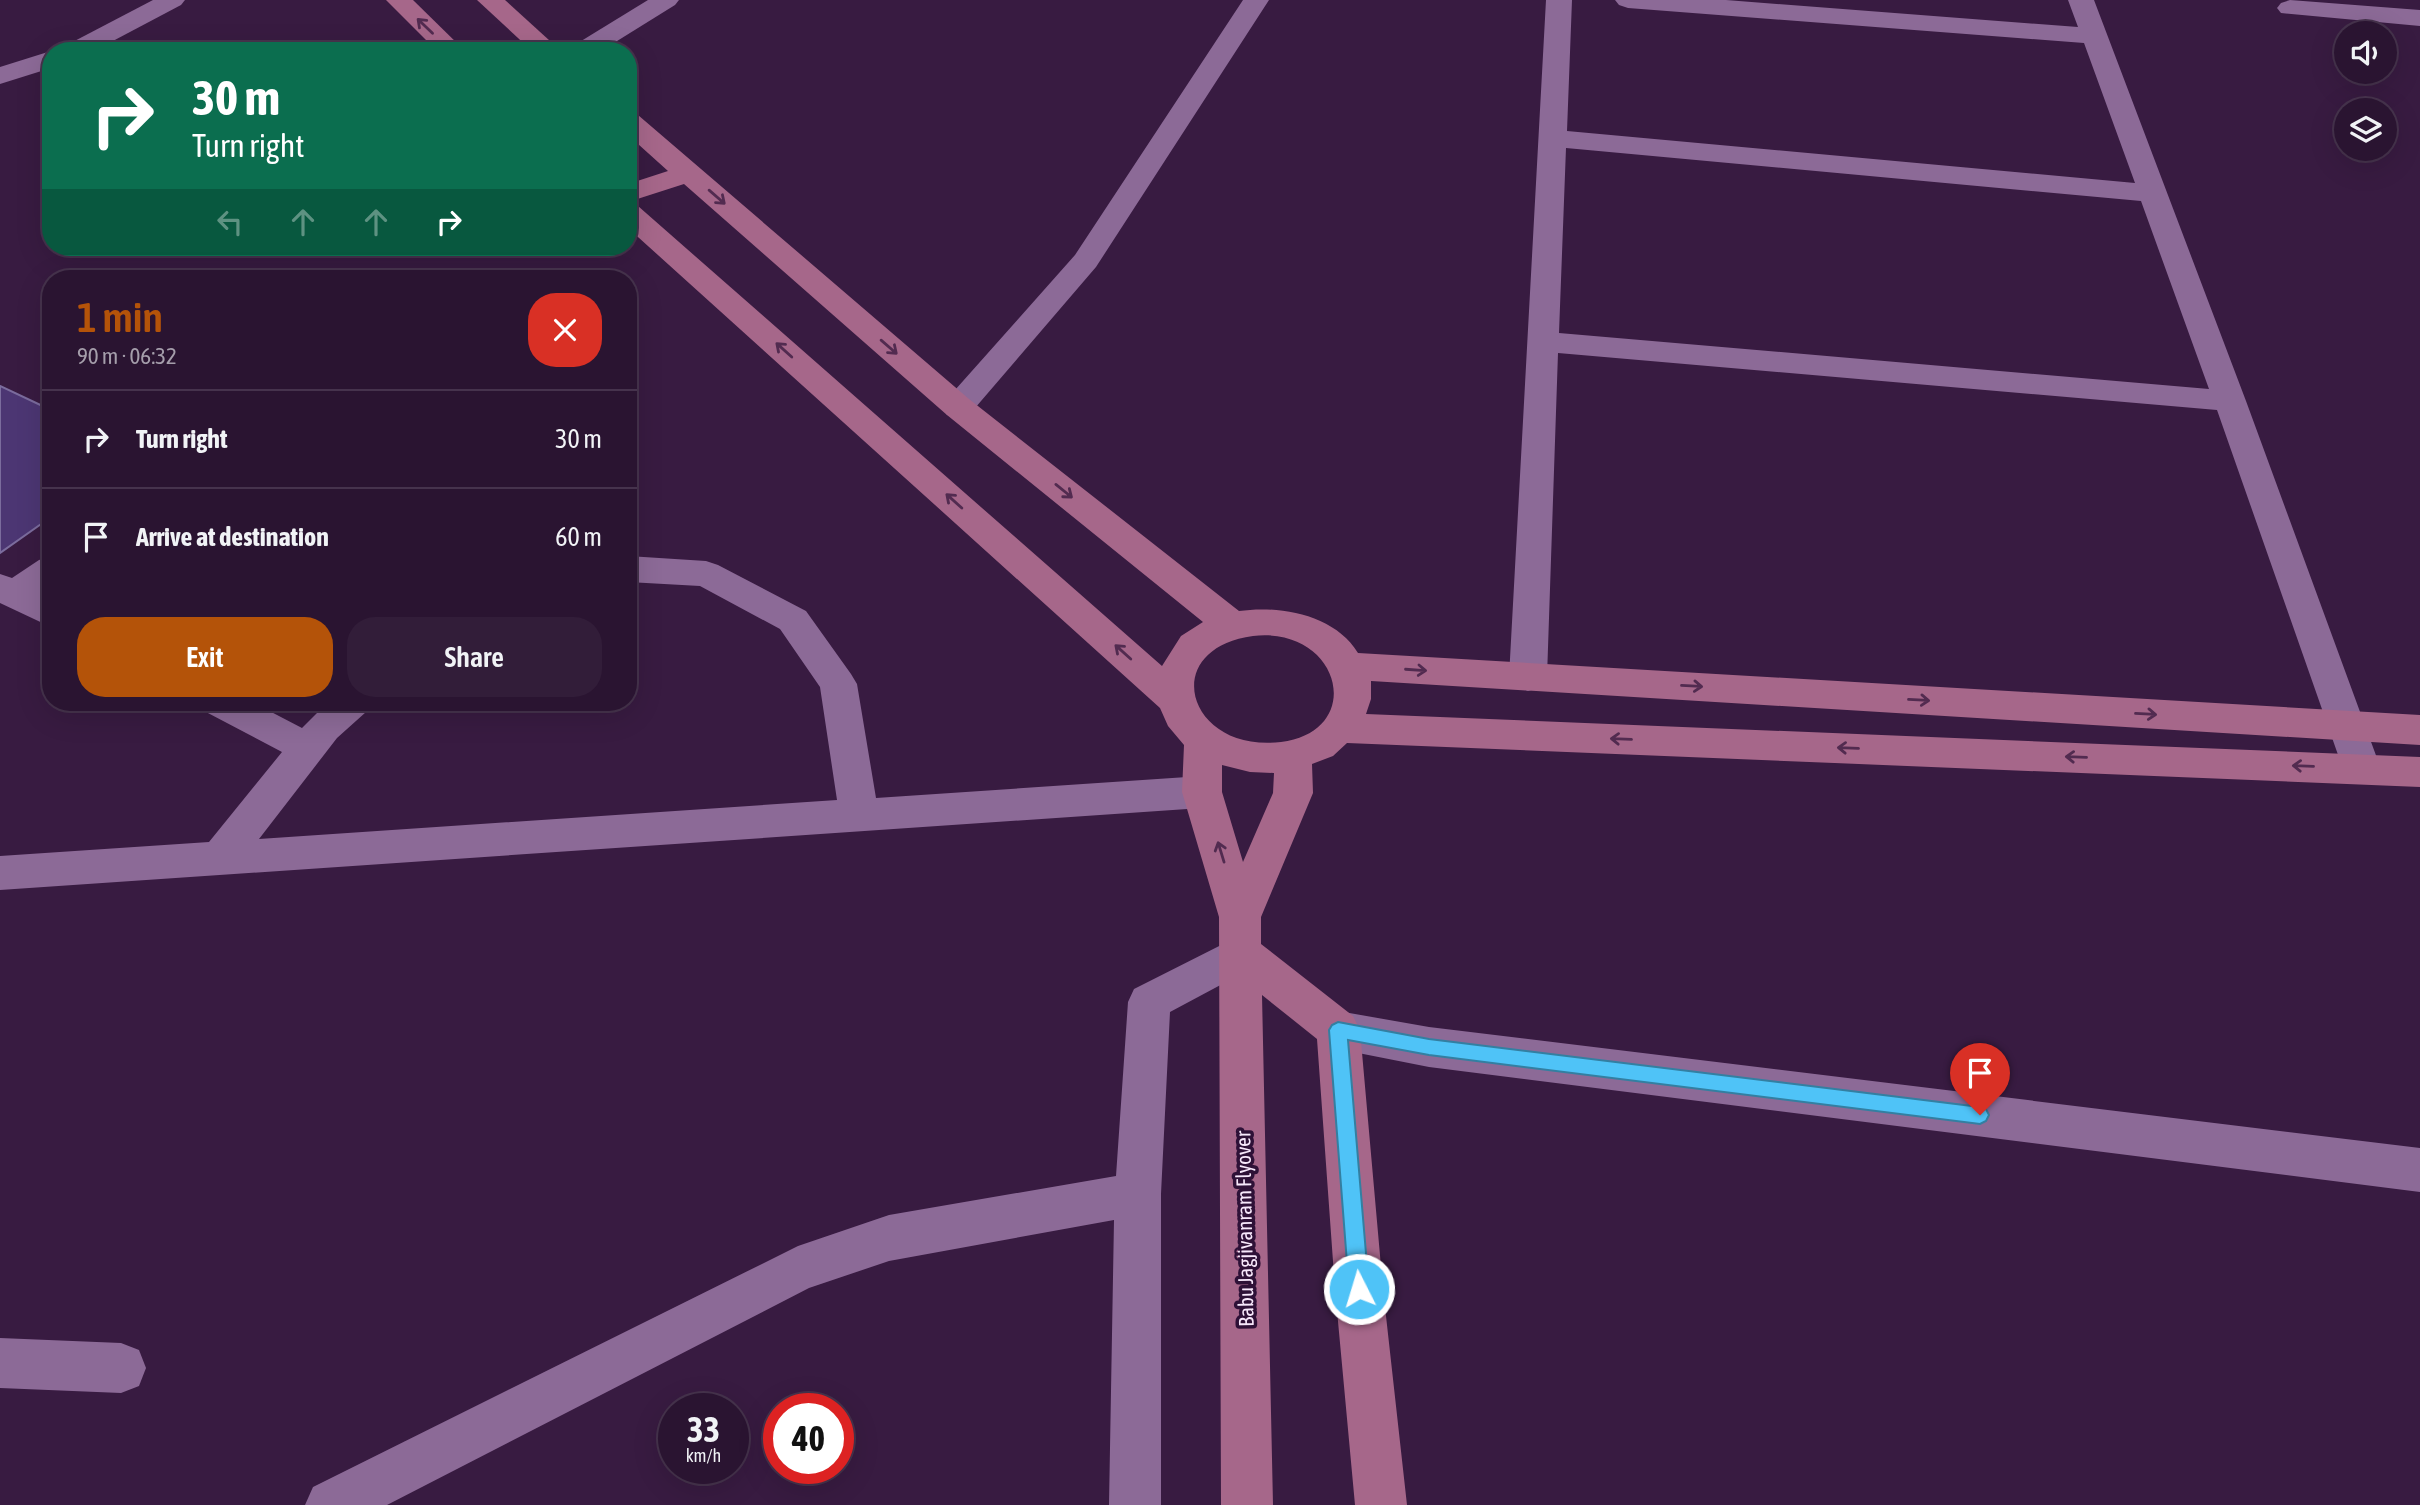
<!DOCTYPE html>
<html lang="en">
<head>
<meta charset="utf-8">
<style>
	:root { --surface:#2a1431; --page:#321d39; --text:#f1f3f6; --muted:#a59eab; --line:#46334d; --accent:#b45309 }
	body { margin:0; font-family:"Asap Condensed",sans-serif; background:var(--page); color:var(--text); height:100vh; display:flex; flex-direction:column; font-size:26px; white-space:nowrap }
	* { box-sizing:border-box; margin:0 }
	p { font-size:23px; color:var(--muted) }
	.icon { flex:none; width:38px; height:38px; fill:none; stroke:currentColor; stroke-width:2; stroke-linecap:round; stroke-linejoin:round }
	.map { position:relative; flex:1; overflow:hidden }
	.side { position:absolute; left:42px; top:270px; width:595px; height:441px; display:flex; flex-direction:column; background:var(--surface); border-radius:28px; box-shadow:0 7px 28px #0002,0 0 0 2px var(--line) }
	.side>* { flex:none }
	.hud { position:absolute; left:42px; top:42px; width:595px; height:214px; border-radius:28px; box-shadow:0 7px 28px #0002,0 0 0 2px var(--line); background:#0b6e4f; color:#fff; overflow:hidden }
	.tools { position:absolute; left:2334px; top:21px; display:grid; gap:14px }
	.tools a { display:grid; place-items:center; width:63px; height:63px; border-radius:50%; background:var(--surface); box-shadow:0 7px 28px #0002,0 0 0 2px var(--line); font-size:35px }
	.speed { position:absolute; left:658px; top:1393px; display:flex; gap:14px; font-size:35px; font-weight:700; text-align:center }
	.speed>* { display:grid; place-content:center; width:91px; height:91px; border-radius:50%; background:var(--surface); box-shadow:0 7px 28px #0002,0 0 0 2px var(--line); line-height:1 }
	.speed small { font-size:18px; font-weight:400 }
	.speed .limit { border:10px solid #d22; background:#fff; color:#111 }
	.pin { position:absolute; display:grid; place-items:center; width:60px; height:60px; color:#fff; margin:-72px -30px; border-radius:50% 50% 50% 0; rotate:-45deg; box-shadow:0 0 7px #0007 }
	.pin .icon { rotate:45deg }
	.me { position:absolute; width:77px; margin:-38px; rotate:355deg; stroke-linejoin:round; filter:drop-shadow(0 0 5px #0008) }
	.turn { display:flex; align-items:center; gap:24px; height:147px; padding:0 35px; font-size:32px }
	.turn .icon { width:91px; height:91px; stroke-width:2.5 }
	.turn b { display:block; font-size:49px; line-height:60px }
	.lanes { display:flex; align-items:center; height:66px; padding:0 35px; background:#0003; justify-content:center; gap:35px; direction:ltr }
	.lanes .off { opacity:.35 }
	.round { display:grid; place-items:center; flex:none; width:74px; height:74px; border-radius:28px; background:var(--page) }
	.headline { display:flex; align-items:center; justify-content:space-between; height:119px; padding:0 35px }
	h1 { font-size:42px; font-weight:600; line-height:52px; color:var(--accent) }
	.button { display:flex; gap:14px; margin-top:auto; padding:14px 35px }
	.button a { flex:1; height:80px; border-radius:28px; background:var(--accent); color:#fff; font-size:28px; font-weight:600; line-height:80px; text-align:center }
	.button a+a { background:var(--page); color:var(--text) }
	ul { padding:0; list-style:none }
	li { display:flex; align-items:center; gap:21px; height:98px; padding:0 35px; border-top:2px solid var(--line) }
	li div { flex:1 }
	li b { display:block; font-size:26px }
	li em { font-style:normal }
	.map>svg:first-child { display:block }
	.building { fill:#4c3673; stroke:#7b6c9d; stroke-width:2 }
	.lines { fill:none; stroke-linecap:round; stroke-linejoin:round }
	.street { fill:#8c6a97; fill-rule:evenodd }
	.secondary { fill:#a6678a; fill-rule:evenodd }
	.oneway { stroke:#522b50 }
	.route { fill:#4fc3f7; stroke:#337fa1; stroke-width:2 }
	.labels { text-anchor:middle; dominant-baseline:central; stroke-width:7; stroke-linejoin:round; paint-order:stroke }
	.near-street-label { font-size:21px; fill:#f8e9fc; stroke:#2e1137 }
</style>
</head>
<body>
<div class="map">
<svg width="2420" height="1505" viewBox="0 0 2420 1505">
	<rect width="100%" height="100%" fill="#381b41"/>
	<polygon class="building" points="0,386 51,410 51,517 0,553"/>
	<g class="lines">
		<g class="street">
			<polygon points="153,0 185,0 181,5 94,51 61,51 65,46"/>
			<polygon points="648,0 679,0 675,5 601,51 569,51 573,46"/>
			<polygon points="1243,0 1269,0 1096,267 969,415 958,418 947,415 942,407 947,399 1075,255"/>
			<path d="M1546,0H1572L1567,131L2135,183L2084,43L1628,8L1619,5L1615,0H1726L2078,27L2068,0H2094L2246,401L2381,769L2376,780L2362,784L2348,780L2343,769L2217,410L1558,353L1547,677L1541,687L1528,691L1515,687L1509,677ZM1566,148L2141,201L2209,389L1559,333Z"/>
			<polygon points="2290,0 2420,10 2420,26 2281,13 2277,8 2281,3"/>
			<polygon points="51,51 51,68 0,84 0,67"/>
			<polygon points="51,556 51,587 42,593 51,598 51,627 0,603 0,574 12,578 39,560"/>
			<polygon points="628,556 706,561 718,565 806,611 851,674 857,684 876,798 1202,776 1216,781 1222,792 1216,803 1202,808 0,890 0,856 209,842 282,752 206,712 200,702 252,702 302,728 328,702 372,702 366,712 337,738 259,839 837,800 820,687 780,629 700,586 628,582"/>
			<polygon points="1241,935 1256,940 1262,953 1256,966 1170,1012 1161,1194 1161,1505 1109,1505 1114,1220 889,1261 809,1288 387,1505 305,1505 313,1487 798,1246 889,1215 1116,1176 1128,1002 1134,989"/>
			<polygon points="1338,1011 1429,1027 2420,1148 2420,1192 1429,1067 1338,1049 1323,1044 1316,1030 1323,1016"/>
			<polygon points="0,1338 121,1343 139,1350 146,1368 139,1386 121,1393 0,1388"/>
		</g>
		<g class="secondary">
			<polygon points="386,0 413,0 465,51 437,51"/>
			<polygon points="477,0 505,0 561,51 532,51"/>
			<path d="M628,113L638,115L969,399L1239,611C1280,605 1335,615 1358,653L2420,715V745L1371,681V699L1366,714L2420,757V787L1347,743L1333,756L1312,764L1313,793L1261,917V944L1353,1016L1360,1030L1383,1289L1407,1505H1355L1335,1289L1317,1039L1262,995L1273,1505H1221L1219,917L1182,792L1184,745L1168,726L1160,708L628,228V203L638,206L1162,666L1181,636L1203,622L947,415L684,184L628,202V184L668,171L628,135ZM1253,636C1341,626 1367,731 1281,742C1187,753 1157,649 1253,636ZM1222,765L1250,772L1274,773L1273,793L1243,862L1222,792Z"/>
		</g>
	</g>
	<defs><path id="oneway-shaft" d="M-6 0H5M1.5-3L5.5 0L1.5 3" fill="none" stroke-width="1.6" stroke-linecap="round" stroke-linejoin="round" transform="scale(1.75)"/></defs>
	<g class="oneway">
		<use href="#oneway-shaft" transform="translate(425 26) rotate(-136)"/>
		<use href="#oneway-shaft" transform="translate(717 197) rotate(41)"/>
		<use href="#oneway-shaft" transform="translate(889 347) rotate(41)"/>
		<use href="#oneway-shaft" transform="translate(784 350) rotate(-138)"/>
		<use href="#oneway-shaft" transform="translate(1064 491) rotate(39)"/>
		<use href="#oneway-shaft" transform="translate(954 501) rotate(-138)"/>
		<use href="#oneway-shaft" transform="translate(1123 652) rotate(-138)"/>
		<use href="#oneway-shaft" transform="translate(1416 670) rotate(4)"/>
		<use href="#oneway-shaft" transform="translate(1692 686) rotate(3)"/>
		<use href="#oneway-shaft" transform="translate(1919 700) rotate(3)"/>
		<use href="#oneway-shaft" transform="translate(2146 714) rotate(3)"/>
		<use href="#oneway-shaft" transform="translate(1621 739) rotate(-178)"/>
		<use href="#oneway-shaft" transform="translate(1848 748) rotate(-178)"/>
		<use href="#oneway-shaft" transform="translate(2076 757) rotate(-178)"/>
		<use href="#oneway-shaft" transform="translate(2303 766) rotate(-178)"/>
		<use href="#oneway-shaft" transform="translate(1221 852) rotate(-107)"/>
	</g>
	<polygon class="route" points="1338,1022 1429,1039 1980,1107 1986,1109 1989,1115 1986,1121 1980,1124 1429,1055 1348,1040 1369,1289 1366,1296 1359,1299 1352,1296 1349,1289 1329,1030 1332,1025"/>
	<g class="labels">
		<g class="near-street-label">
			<text transform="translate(1244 1229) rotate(-91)">Babu Jagjivanram Flyover</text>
		</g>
	</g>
</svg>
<div class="tools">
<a><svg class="icon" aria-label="sound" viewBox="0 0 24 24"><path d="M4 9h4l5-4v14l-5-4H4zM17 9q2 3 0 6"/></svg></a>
<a><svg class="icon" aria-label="layers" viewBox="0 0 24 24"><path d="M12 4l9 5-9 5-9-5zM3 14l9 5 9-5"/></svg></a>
</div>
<div class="speed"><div>33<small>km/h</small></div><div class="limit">40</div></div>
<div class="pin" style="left:1980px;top:1115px;background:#d93025"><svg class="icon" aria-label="arrive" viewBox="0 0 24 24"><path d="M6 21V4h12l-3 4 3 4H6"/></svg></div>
<svg class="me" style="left:1359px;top:1289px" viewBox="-20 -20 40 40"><circle r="17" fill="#4fc3f7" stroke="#fff" stroke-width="3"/><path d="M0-11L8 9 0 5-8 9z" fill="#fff"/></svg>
<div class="hud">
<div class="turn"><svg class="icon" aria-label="right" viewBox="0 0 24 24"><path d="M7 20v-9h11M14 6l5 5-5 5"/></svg><div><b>30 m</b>Turn right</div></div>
<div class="lanes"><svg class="icon off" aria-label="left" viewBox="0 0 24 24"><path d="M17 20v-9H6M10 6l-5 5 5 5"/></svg><svg class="icon off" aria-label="ahead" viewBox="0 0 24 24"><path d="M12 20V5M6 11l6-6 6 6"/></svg><svg class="icon off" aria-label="ahead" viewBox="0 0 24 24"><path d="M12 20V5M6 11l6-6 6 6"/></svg><svg class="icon" aria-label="right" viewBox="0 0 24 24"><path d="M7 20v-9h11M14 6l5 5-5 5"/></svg></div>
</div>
<section class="side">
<div class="headline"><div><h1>1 min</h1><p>90 m · 06:32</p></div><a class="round" style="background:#d93025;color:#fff"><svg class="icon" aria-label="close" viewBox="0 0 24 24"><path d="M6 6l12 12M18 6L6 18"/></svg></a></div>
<ul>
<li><svg class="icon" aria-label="right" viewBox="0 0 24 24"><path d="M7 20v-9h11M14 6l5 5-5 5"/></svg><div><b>Turn right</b></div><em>30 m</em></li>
<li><svg class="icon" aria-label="arrive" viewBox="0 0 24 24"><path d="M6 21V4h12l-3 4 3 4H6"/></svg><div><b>Arrive at destination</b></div><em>60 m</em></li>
</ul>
<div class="button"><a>Exit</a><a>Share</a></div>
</section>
</div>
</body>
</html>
